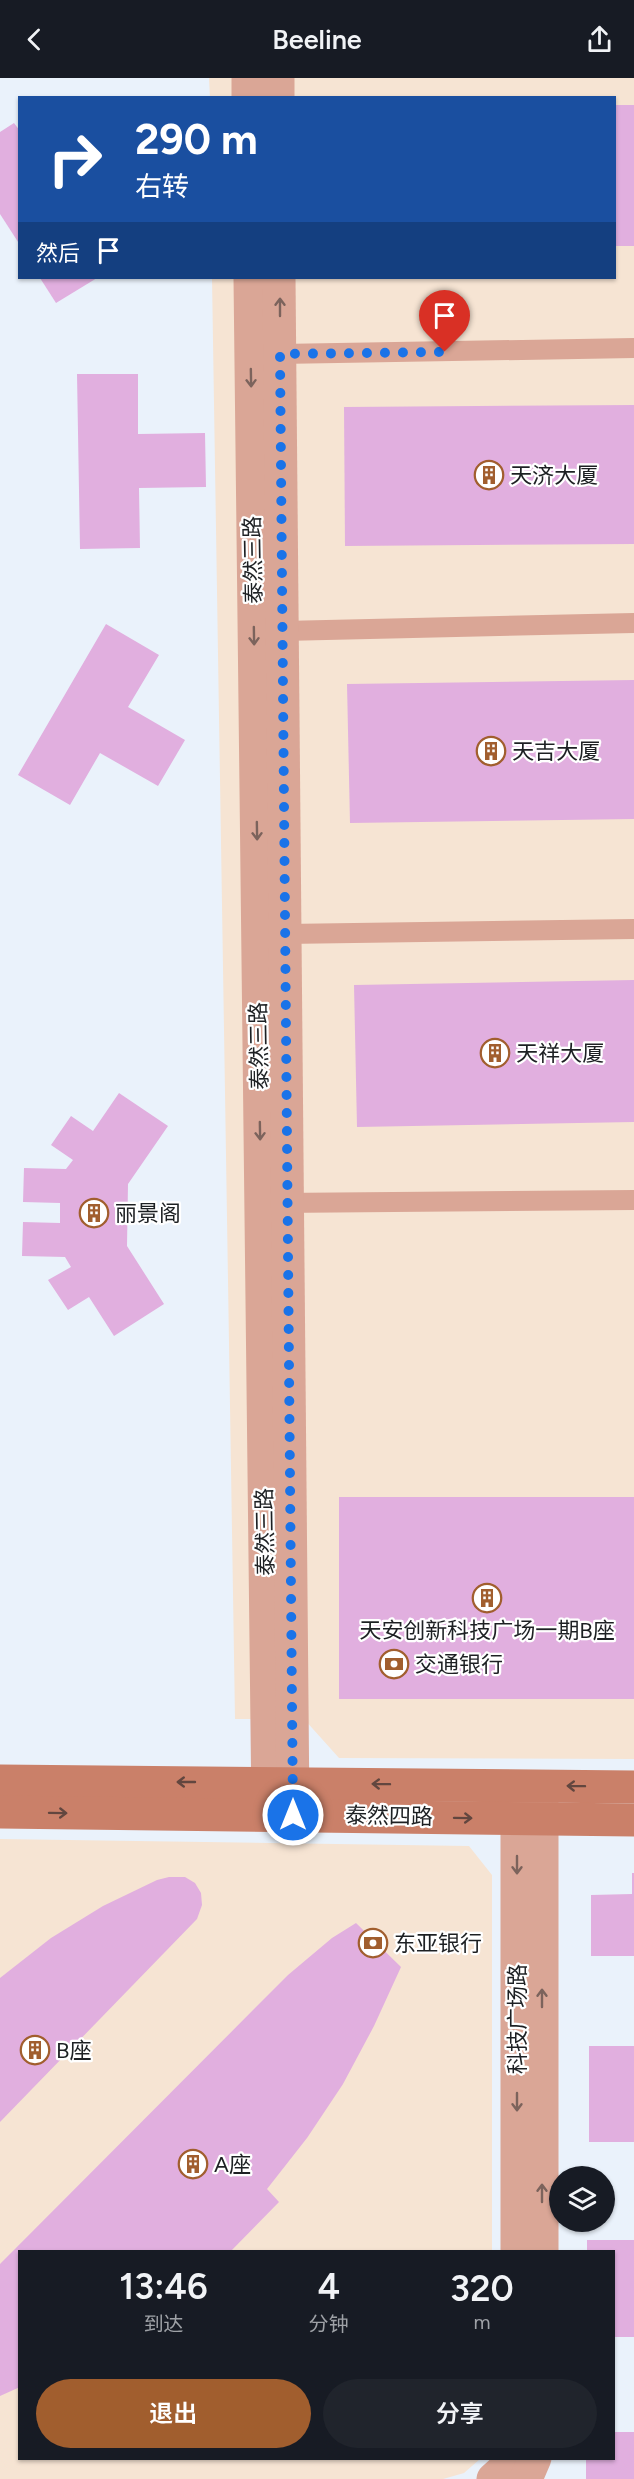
<!DOCTYPE html>
<html lang="zh">
<head>
<meta charset="utf-8">
<style>
	:root { --surface:#171b24; --page:#20242c; --text:#f1f3f6; --muted:#9ea1a6; --accent:#a15e2e }
	body { margin:0; font-family:Figtree,"Noto Sans SC",sans-serif; background:var(--page); color:var(--text); height:100vh; display:flex; flex-direction:column; font-size:22px; white-space:nowrap }
	* { box-sizing:border-box; margin:0 }
	p { font-size:20px; color:var(--muted) }
	.icon { flex:none; width:33px; height:33px; fill:none; stroke:currentColor; stroke-width:2; stroke-linecap:round; stroke-linejoin:round }
	.map { position:relative; flex:1; overflow:hidden }
	.side { position:absolute; left:18px; top:2172px; width:597px; height:210px; display:flex; flex-direction:column; background:var(--surface); border-radius:0px; box-shadow:0 2px 4px #0004 }
	.side>* { flex:none }
	.top-card { position:absolute; left:18px; top:18px; width:598px; height:183px; border-radius:0px; box-shadow:0 2px 4px #0004; background:#1a4fa0; color:#fff; overflow:hidden }
	.buttons { position:absolute; left:549px; top:2088px; display:grid; gap:12px }
	.buttons a { display:grid; place-items:center; width:66px; height:66px; border-radius:50%; background:var(--surface); box-shadow:0 2px 4px #0004; font-size:30px }
	.pin { position:absolute; display:grid; place-items:center; width:51px; height:51px; color:#fff; margin:-62px -26px; border-radius:50% 50% 50% 0; rotate:-45deg; box-shadow:0 0 6px #0007 }
	.pin .icon { rotate:45deg }
	.me { position:absolute; width:66px; margin:-33px; rotate:0deg; stroke-linejoin:round; filter:drop-shadow(0 0 4px #0008) }
	.turn { display:flex; align-items:center; gap:21px; height:126px; padding:0 18px; font-size:27px }
	.turn .icon { width:78px; height:78px; stroke-width:2.5 }
	.turn b { display:block; font-size:42px; line-height:51px }
	.then { display:flex; align-items:center; height:57px; padding:0 18px; background:#0003; gap:12px; font-size:22px }
	.eta { display:flex; justify-content:space-evenly; align-items:center; height:102px; text-align:center }
	.eta b { font-size:36px; font-weight:600; line-height:42px }
	.action { display:flex; gap:12px; margin-top:auto; padding:12px 18px }
	.action a { flex:1; height:69px; border-radius:36px; background:var(--accent); color:#fff; font-size:24px; font-weight:600; line-height:69px; text-align:center }
	.action a+a { background:var(--page); color:var(--text) }
	header { display:flex; justify-content:space-between; align-items:center; height:78px; padding:0 18px; background:var(--surface); font-size:27px; font-weight:600 }
	.map>svg:first-child { display:block }
	.commercial { fill:#f6e4d3 }
	.building { fill:#e1afdf }
	.lines { fill:none; stroke-linecap:round; stroke-linejoin:round }
	.lane { stroke:#daa696; stroke-width:20 }
	.street { stroke:#daa696; stroke-width:33 }
	.secondary { stroke:#ca8069; stroke-width:33 }
	.oneway { stroke:#7c635c }
	.oneway2 { stroke:#62463f }
	.route { stroke:#1a73e8; stroke-width:10; stroke-dasharray:0 18 }
	.labels { text-anchor:middle; dominant-baseline:central; stroke-width:4.5; stroke-linejoin:round; paint-order:stroke }
	.poi-label { font-size:22px; fill:#1d2023; stroke:#fff; text-anchor:start }
	.street-label { font-size:22px; fill:#1d2023; stroke:#fff }
</style>
</head>
<body>
<header><svg class="icon" aria-label="back" viewBox="0 0 24 24"><path d="M15 5l-7 7 7 7"/></svg>Beeline<svg class="icon" aria-label="share" viewBox="0 0 24 24"><path d="M12 15V3M7 8l5-5 5 5M5 13v7h14v-7"/></svg></header>
<div class="map">
<svg width="634" height="2401" viewBox="0 0 634 2401">
	<rect width="100%" height="100%" fill="#eaf2fb"/>
	<g class="commercial">
		<polygon points="209,0 634,0 634,1681 339,1680 304,1641 235,1641 212,200 615,200 615,20 210,20"/>
		<polygon points="0,1761 469,1768 492,1797 492,2173 20,2174 20,2380 480,2381 464,2395 443,2401 0,2401"/>
	</g>
	<g class="building">
		<rect x="615" y="27" width="19" height="141"/>
		<polygon points="14,45 20,53 20,167 0,136 0,54"/>
		<polygon points="40,200 97,200 56,225"/>
		<polygon points="77,296 138,296 138,356 205,355 206,409 139,410 140,470 80,471"/>
		<polygon points="634,327 634,466 345,468 344,329"/>
		<polygon points="106,546 159,577 128,629 185,662 158,708 100,675 70,727 18,697"/>
		<polygon points="634,602 634,741 350,745 347,606"/>
		<polygon points="634,902 634,1044 357,1049 354,907"/>
		<polygon points="119,1015 168,1048 128,1106 127,1168 164,1226 114,1258 89,1219 68,1232 48,1202 71,1189 65,1179 22,1178 23,1144 60,1145 60,1125 23,1124 24,1090 66,1091 73,1082 51,1067 71,1038 93,1053"/>
		<rect x="339" y="1419" width="295" height="202"/>
		<polygon points="632,1795 634,1795 634,1878 591,1878 591,1817 632,1816"/>
		<polygon points="169,1799 185,1799 195,1805 201,1815 202,1827 197,1841 0,2044 0,1900 51,1860 103,1828 157,1802"/>
		<polygon points="356,1845 401,1889 374,1948 343,2006 307,2060 267,2111 279,2124 230,2174 20,2174 20,2309 0,2318 0,2186 288,1897 332,1860"/>
		<rect x="589" y="1968" width="45" height="96"/>
		<polygon points="587,2162 634,2162 634,2259 614,2259 614,2174 587,2174"/>
		<polygon points="614,2354 634,2354 634,2401 586,2401 586,2380 614,2380"/>
	</g>
	<g class="lines">
		<g class="lane">
			<polyline points="280,276 634,270"/>
			<polyline points="283,553 634,545"/>
			<polyline points="285,856 634,851"/>
			<polyline points="277,1125 634,1122"/>
		</g>
		<g class="street">
			<polyline points="248,0 248,20"/>
			<polyline points="278,0 278,20"/>
			<polyline points="250,200 268,1734"/>
			<polyline points="279,200 293,1735"/>
			<polyline points="517,1713 517,2174"/>
			<polyline points="542,1713 542,2174"/>
			<polyline points="493,2401 503,2392 510,2380"/>
			<polyline points="526,2401 535,2380"/>
		</g>
		<g class="secondary">
			<polyline points="0,1703 634,1709"/>
			<polyline points="0,1734 634,1742"/>
		</g>
	</g>
	<defs><path id="oneway-shaft" d="M-6 0H5M1.5-3L5.5 0L1.5 3" fill="none" stroke-width="1.6" stroke-linecap="round" stroke-linejoin="round" transform="scale(1.5)"/></defs>
	<g class="oneway">
		<use href="#oneway-shaft" transform="translate(280 229) rotate(-90)"/>
		<use href="#oneway-shaft" transform="translate(251 300) rotate(89)"/>
		<use href="#oneway-shaft" transform="translate(254 558) rotate(89)"/>
		<use href="#oneway-shaft" transform="translate(257 753) rotate(89)"/>
		<use href="#oneway-shaft" transform="translate(260 1053) rotate(89)"/>
		<use href="#oneway-shaft" transform="translate(517 1787) rotate(90)"/>
		<use href="#oneway-shaft" transform="translate(542 1920) rotate(-90)"/>
		<use href="#oneway-shaft" transform="translate(517 2024) rotate(90)"/>
		<use href="#oneway-shaft" transform="translate(542 2115) rotate(-90)"/>
	</g>
	<g class="oneway2">
		<use href="#oneway-shaft" transform="translate(186 1704) rotate(-180)"/>
		<use href="#oneway-shaft" transform="translate(381 1706) rotate(-179)"/>
		<use href="#oneway-shaft" transform="translate(576 1708) rotate(-179)"/>
		<use href="#oneway-shaft" transform="translate(58 1735) rotate(1)"/>
		<use href="#oneway-shaft" transform="translate(463 1740) rotate(1)"/>
	</g>
	<g class="lines">
		<polyline class="route" points="293,1737 280,276 445,274"/>
	</g>
	<defs>
		<g id="building-ring" transform="scale(1.5)"><circle r="9.5" fill="#fff" stroke="#a15e2e" stroke-width="1.5"/><path d="M-4-6H4V6H1V3H-1V6H-4ZM-2.5-4.3h1.7v1.8h-1.7ZM.8-4.3h1.7v1.8H.8ZM-2.5-1h1.7V.8h-1.7ZM.8-1h1.7V.8H.8Z" fill="#a15e2e"/></g>
		<g id="bank-ring" transform="scale(1.5)"><circle r="9.5" fill="#fff" stroke="#a15e2e" stroke-width="1.5"/><path d="M-6-4H6V4H-6ZM0-2.3a2.3 2.3 0 1 0 0 4.6a2.3 2.3 0 1 0 0-4.6Z" fill="#a15e2e"/></g>
	</defs>
	<g fill-rule="evenodd">
		<use href="#building-ring" x="489" y="397"/>
		<use href="#building-ring" x="491" y="673"/>
		<use href="#building-ring" x="495" y="975"/>
		<use href="#building-ring" x="94" y="1135"/>
		<use href="#building-ring" x="487" y="1520"/>
		<use href="#bank-ring" x="394" y="1586"/>
		<use href="#bank-ring" x="373" y="1865"/>
		<use href="#building-ring" x="35" y="1972"/>
		<use href="#building-ring" x="193" y="2086"/>
	</g>
	<g class="labels">
		<g class="poi-label">
			<text x="510" y="397">天济大厦</text>
			<text x="512" y="673">天吉大厦</text>
			<text x="516" y="975">天祥大厦</text>
			<text x="115" y="1135">丽景阁</text>
			<text x="487" y="1552" text-anchor="middle">天安创新科技广场一期B座</text>
			<text x="415" y="1586">交通银行</text>
			<text x="394" y="1865">东亚银行</text>
			<text x="56" y="1972">B座</text>
			<text x="214" y="2086">A座</text>
		</g>
		<g class="street-label">
			<text transform="translate(253 482) rotate(-91)">泰然三路</text>
			<text transform="translate(259 968) rotate(-91)">泰然三路</text>
			<text transform="translate(265 1454) rotate(-91)">泰然三路</text>
			<text transform="translate(389 1738) rotate(1)">泰然四路</text>
			<text transform="translate(517 1941) rotate(-90)">科技广场路</text>
		</g>
	</g>
</svg>
<div class="buttons">
<a><svg class="icon" aria-label="layers" viewBox="0 0 24 24"><path d="M12 4l9 5-9 5-9-5zM3 14l9 5 9-5"/></svg></a>
</div>
<div class="pin" style="left:445px;top:274px;background:#d93025"><svg class="icon" aria-label="arrive" viewBox="0 0 24 24"><path d="M6 21V4h12l-3 4 3 4H6"/></svg></div>
<svg class="me" style="left:293px;top:1737px" viewBox="-20 -20 40 40"><circle r="17" fill="#1a73e8" stroke="#fff" stroke-width="3"/><path d="M0-11L8 9 0 5-8 9z" fill="#fff"/></svg>
<div class="top-card">
<div class="turn"><svg class="icon" aria-label="right" viewBox="0 0 24 24"><path d="M7 20v-9h11M14 6l5 5-5 5"/></svg><div><b>290 m</b>右转</div></div>
<div class="then">然后<svg class="icon" aria-label="arrive" viewBox="0 0 24 24"><path d="M6 21V4h12l-3 4 3 4H6"/></svg></div>
</div>
<section class="side">
<div class="eta">
<div><b>13:46</b><p>到达</p></div>
<div><b>4</b><p>分钟</p></div>
<div><b>320</b><p>m</p></div>
</div>
<div class="action"><a>退出</a><a>分享</a></div>
</section>
</div>
</body>
</html>
